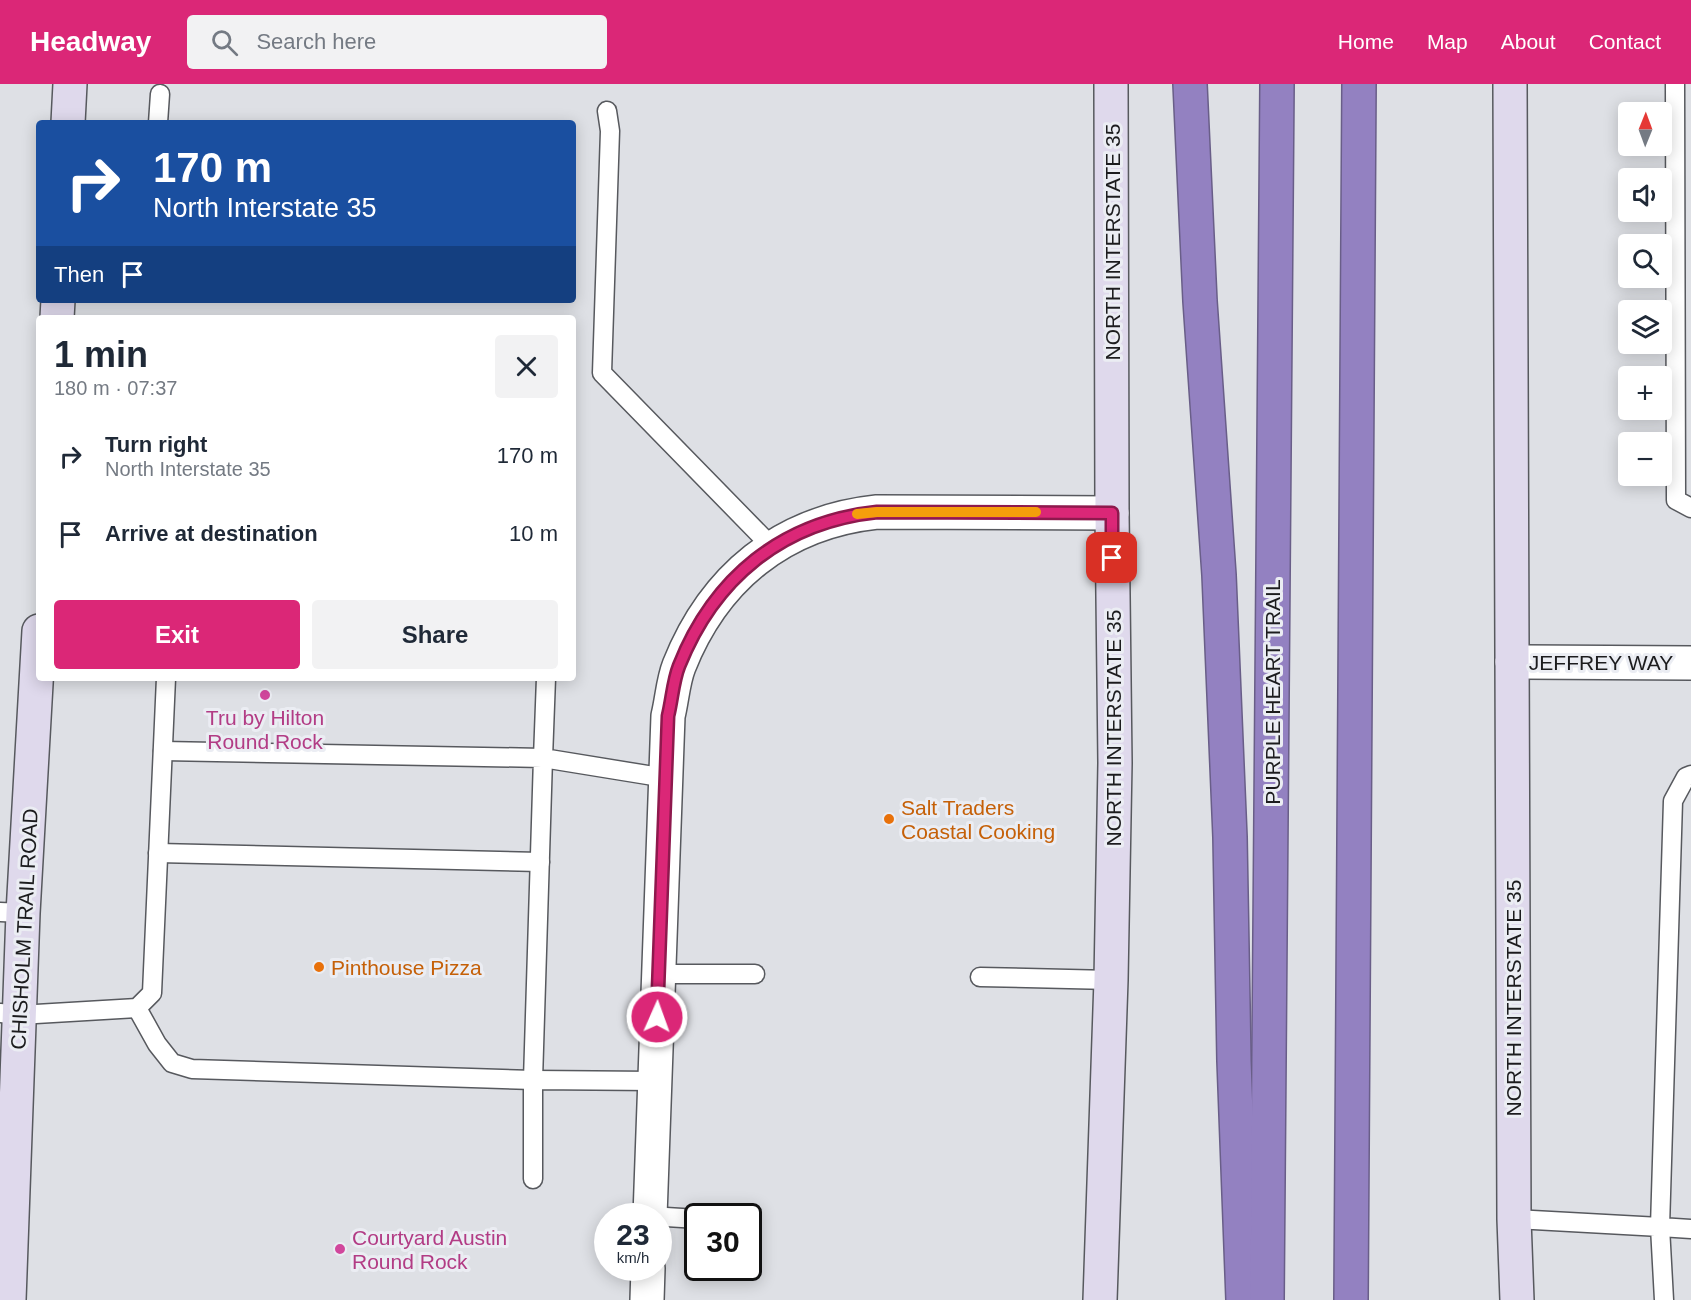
<!DOCTYPE html>
<html lang="en">
<head>
<meta charset="utf-8">
<style>
	:root { --surface:#fff; --page:#f2f2f3; --text:#1f2937; --muted:#747a83; --accent:#db2777 }
	body { margin:0; font-family:Helvetica,sans-serif; background:var(--page); color:var(--text); height:100vh; display:flex; flex-direction:column; font-size:22px; white-space:nowrap }
	* { box-sizing:border-box; margin:0 }
	p { font-size:20px; color:var(--muted) }
	.icon { flex:none; width:33px; height:33px; fill:none; stroke:currentColor; stroke-width:2; stroke-linecap:round; stroke-linejoin:round }
	.map { position:relative; flex:1; overflow:hidden }
	.sheet { position:absolute; left:36px; top:231px; width:540px; height:366px; display:flex; flex-direction:column; background:var(--surface); border-radius:6px; box-shadow:0 3px 15px #0003 }
	.sheet>* { flex:none }
	.hud { position:absolute; left:36px; top:36px; width:540px; height:183px; border-radius:6px; box-shadow:0 3px 15px #0003; background:#1a4fa0; color:#fff; overflow:hidden }
	.needle { width:39px; rotate:1deg }
	.tools { position:absolute; left:1618px; top:18px; display:grid; gap:12px }
	.tools a { display:grid; place-items:center; width:54px; height:54px; border-radius:6px; background:var(--surface); box-shadow:0 3px 15px #0003; font-size:30px }
	.speed { position:absolute; left:594px; top:1119px; display:flex; gap:12px; font-size:30px; font-weight:700; text-align:center }
	.speed>* { display:grid; place-content:center; width:78px; height:78px; border-radius:50%; background:var(--surface); box-shadow:0 3px 15px #0003; line-height:1 }
	.speed small { font-size:15px; font-weight:400 }
	.speed .limit { border:3px solid #111; border-radius:9px; background:#fff; color:#111 }
	.pin { position:absolute; display:grid; place-items:center; width:51px; height:51px; color:#fff; margin:-26px; border-radius:12px; box-shadow:0 3px 9px #0006 }
	.me { position:absolute; width:66px; margin:-33px; rotate:2deg; stroke-linejoin:round; filter:drop-shadow(0 0 4px #0008) }
	.turn { display:flex; align-items:center; gap:21px; height:126px; padding:0 18px; font-size:27px }
	.turn .icon { width:78px; height:78px; stroke-width:2.5 }
	.turn b { display:block; font-size:42px; line-height:51px }
	.then { display:flex; align-items:center; height:57px; padding:0 18px; background:#0003; gap:12px; font-size:22px }
	.round { display:grid; place-items:center; flex:none; width:63px; height:63px; border-radius:6px; background:var(--page) }
	.overview { display:flex; align-items:center; justify-content:space-between; height:102px; padding:0 18px }
	h1 { font-size:36px; font-weight:600; line-height:45px }
	.action { display:flex; gap:12px; margin-top:auto; padding:12px 18px }
	.action a { flex:1; height:69px; border-radius:6px; background:var(--accent); color:#fff; font-size:24px; font-weight:600; line-height:69px; text-align:center }
	.action a+a { background:var(--page); color:var(--text) }
	ul { padding:0; list-style:none }
	li { display:flex; align-items:center; gap:18px; height:78px; padding:0 18px }
	li div { flex:1 }
	li b { display:block; font-size:22px }
	li em { font-style:normal }
	header { display:flex; align-items:center; gap:36px; box-sizing:border-box; height:84px; padding:0 30px; background:var(--accent); color:#fff }
	header strong { font-size:28px }
	nav { display:flex; gap:33px; margin-inline-start:auto; font-size:21px }
	.search { width:420px; height:54px; background:var(--page); display:flex; align-items:center; gap:15px; box-sizing:border-box; padding:0 21px; border-radius:6px; color:var(--muted); font-size:22px }
	.map>svg:first-child { display:block }
	.lines { fill:none; stroke-linecap:round; stroke-linejoin:round }
	.lane-casing { stroke:#57595e; stroke-width:21 }
	.street-casing { stroke:#57595e; stroke-width:36 }
	.secondary-casing { stroke:#57595e; stroke-width:36 }
	.highway-casing { stroke:#695e88; stroke-width:36 }
	.lane { stroke:#fff; stroke-width:18 }
	.street { stroke:#fff; stroke-width:33 }
	.secondary { stroke:#dfd9ec; stroke-width:33 }
	.highway { stroke:#9381c1; stroke-width:33 }
	.route-casing { stroke:#8e194d; stroke-width:15 }
	.route { stroke:#db2777; stroke-width:10 }
	.slow { stroke:#f59e0b; stroke-width:10 }
	.hotel-dot { fill:#d1479c; stroke:#ebedf3; stroke-width:2 }
	.food-dot { fill:#e8710a; stroke:#ebedf3; stroke-width:2 }
	.labels { text-anchor:middle; dominant-baseline:central; stroke-width:6; stroke-linejoin:round; paint-order:stroke }
	.street-label { font-size:21px; fill:#1c1c1e; stroke:#ebedf3 }
	.hotel-label { font-size:21px; fill:#b23c85; stroke:#ebedf3 }
	.food-label { font-size:21px; fill:#c56008; stroke:#ebedf3; text-anchor:start }
</style>
</head>
<body>
<header>
<strong>Headway</strong>
<div class="search"><svg class="icon" aria-label="search" viewBox="0 0 24 24"><circle cx="10" cy="10" r="6"/><path d="M15 15l6 6"/></svg>Search here</div>
<nav><a>Home</a><a>Map</a><a>About</a><a>Contact</a></nav>
</header>
<div class="map">
<svg width="1691" height="1216" viewBox="0 0 1691 1216">
	<rect width="100%" height="100%" fill="#dee0e5"/>
	<g class="lines">
		<g class="lane-casing">
			<g id="lane">
				<polyline points="1675,0 1676,416 1691,424"/>
				<polyline points="607,27 610,47 602,289 773,464"/>
				<polyline points="158,39 160,10"/>
				<polyline points="546,594 543,674 666,694"/>
				<polyline points="1691,691 1686,693 1673,717 1660,1143 1691,1145"/>
				<polyline points="158,769 540,778"/>
				<polyline points="0,828 23,829"/>
				<polyline points="659,890 755,890"/>
				<polyline points="980,893 1111,896"/>
				<polyline points="137,924 157,960 172,979 192,985 533,996 543,674 163,667"/>
				<polyline points="0,929 19,931 137,924 152,909 166,594"/>
				<polyline points="533,1095 533,996 655,997"/>
				<polyline points="650,1132 698,1135"/>
				<polyline points="1514,1135 1660,1143 1664,1216"/>
			</g>
		</g>
		<g class="street-casing">
			<g id="street">
				<polyline points="1512,578 1691,579"/>
				<path d="M650,1132L668,632C672,616 673,597 679,582C714,494 782,438 877,428L1112,429"/>
				<polyline points="647,1216 648,1184"/>
			</g>
		</g>
		<g class="secondary-casing">
			<g id="secondary">
				<polyline points="1510,0 1514,1135 1517,1216"/>
				<polyline points="68,39 70,0"/>
				<polyline points="57,234 58,216"/>
				<polyline points="9,1216 23,829 39,547"/>
				<polyline points="1100,1216 1111,896 1115,679 1112,429 1111,0"/>
			</g>
		</g>
		<g class="highway-casing">
			<g id="highway">
				<polyline points="1190,0 1200,217 1219,491 1230,753 1234,977 1243,1216"/>
				<polyline points="1267,1216 1277,0"/>
				<polyline points="1351,1216 1359,0"/>
			</g>
		</g>
		<use href="#lane" class="lane"/>
		<use href="#street" class="street"/>
		<use href="#secondary" class="secondary"/>
		<use href="#highway" class="highway"/>
	</g>
	<g class="lines">
		<g class="route-casing">
			<path id="route" d="M657,933L668,632C672,616 673,597 679,582C714,494 782,438 877,428L1112,429V474"/>
		</g>
		<use href="#route" class="route"/>
		<polyline class="slow" points="857,430 877,428 1036,428"/>
	</g>
	<g class="hotel-dot">
		<circle cx="265" cy="611" r="6"/>
		<circle cx="340" cy="1165" r="6"/>
	</g>
	<g class="food-dot">
		<circle cx="889" cy="735" r="6"/>
		<circle cx="319" cy="883" r="6"/>
	</g>
	<g class="labels">
		<g class="street-label">
			<text transform="translate(1112 158) rotate(-90)">NORTH INTERSTATE 35</text>
			<text x="1601" y="578">JEFFREY WAY</text>
			<text transform="translate(1272 608) rotate(-90)">PURPLE HEART TRAIL</text>
			<text transform="translate(1113 644) rotate(-90)">NORTH INTERSTATE 35</text>
			<text transform="translate(24 845) rotate(-87)">CHISHOLM TRAIL ROAD</text>
			<text transform="translate(1513 914) rotate(-90)">NORTH INTERSTATE 35</text>
		</g>
		<g class="hotel-label">
			<text x="265" y="633">Tru by Hilton<tspan x="265" dy="24">Round Rock</tspan></text>
			<text x="352" y="1153" text-anchor="start">Courtyard Austin<tspan x="352" dy="24">Round Rock</tspan></text>
		</g>
		<g class="food-label">
			<text x="901" y="723">Salt Traders<tspan x="901" dy="24">Coastal Cooking</tspan></text>
			<text x="331" y="883">Pinthouse Pizza</text>
		</g>
	</g>
</svg>
<div class="tools">
<a><svg class="needle" viewBox="-14 -14 28 28"><path d="M0-13l5 13h-10z" fill="#e53935"/><path d="M0 13l5-13h-10z" fill="#747a83"/></svg></a>
<a><svg class="icon" aria-label="sound" viewBox="0 0 24 24"><path d="M4 9h4l5-4v14l-5-4H4zM17 9q2 3 0 6"/></svg></a>
<a><svg class="icon" aria-label="search" viewBox="0 0 24 24"><circle cx="10" cy="10" r="6"/><path d="M15 15l6 6"/></svg></a>
<a><svg class="icon" aria-label="layers" viewBox="0 0 24 24"><path d="M12 4l9 5-9 5-9-5zM3 14l9 5 9-5"/></svg></a>
<a>+</a>
<a>−</a>
</div>
<div class="speed"><div>23<small>km/h</small></div><div class="limit">30</div></div>
<div class="pin" style="left:1112px;top:474px;background:#d93025"><svg class="icon" aria-label="arrive" viewBox="0 0 24 24"><path d="M6 21V4h12l-3 4 3 4H6"/></svg></div>
<svg class="me" style="left:657px;top:933px" viewBox="-20 -20 40 40"><circle r="17" fill="#db2777" stroke="#fff" stroke-width="3"/><path d="M0-11L8 9 0 5-8 9z" fill="#fff"/></svg>
<div class="hud">
<div class="turn"><svg class="icon" aria-label="right" viewBox="0 0 24 24"><path d="M7 20v-9h11M14 6l5 5-5 5"/></svg><div><b>170 m</b>North Interstate 35</div></div>
<div class="then">Then<svg class="icon" aria-label="arrive" viewBox="0 0 24 24"><path d="M6 21V4h12l-3 4 3 4H6"/></svg></div>
</div>
<section class="sheet">
<div class="overview"><div><h1>1 min</h1><p>180 m · 07:37</p></div><a class="round"><svg class="icon" aria-label="close" viewBox="0 0 24 24"><path d="M6 6l12 12M18 6L6 18"/></svg></a></div>
<ul>
<li><svg class="icon" aria-label="right" viewBox="0 0 24 24"><path d="M7 20v-9h11M14 6l5 5-5 5"/></svg><div><b>Turn right</b><p>North Interstate 35</p></div><em>170 m</em></li>
<li><svg class="icon" aria-label="arrive" viewBox="0 0 24 24"><path d="M6 21V4h12l-3 4 3 4H6"/></svg><div><b>Arrive at destination</b></div><em>10 m</em></li>
</ul>
<div class="action"><a>Exit</a><a>Share</a></div>
</section>
</div>
</body>
</html>
